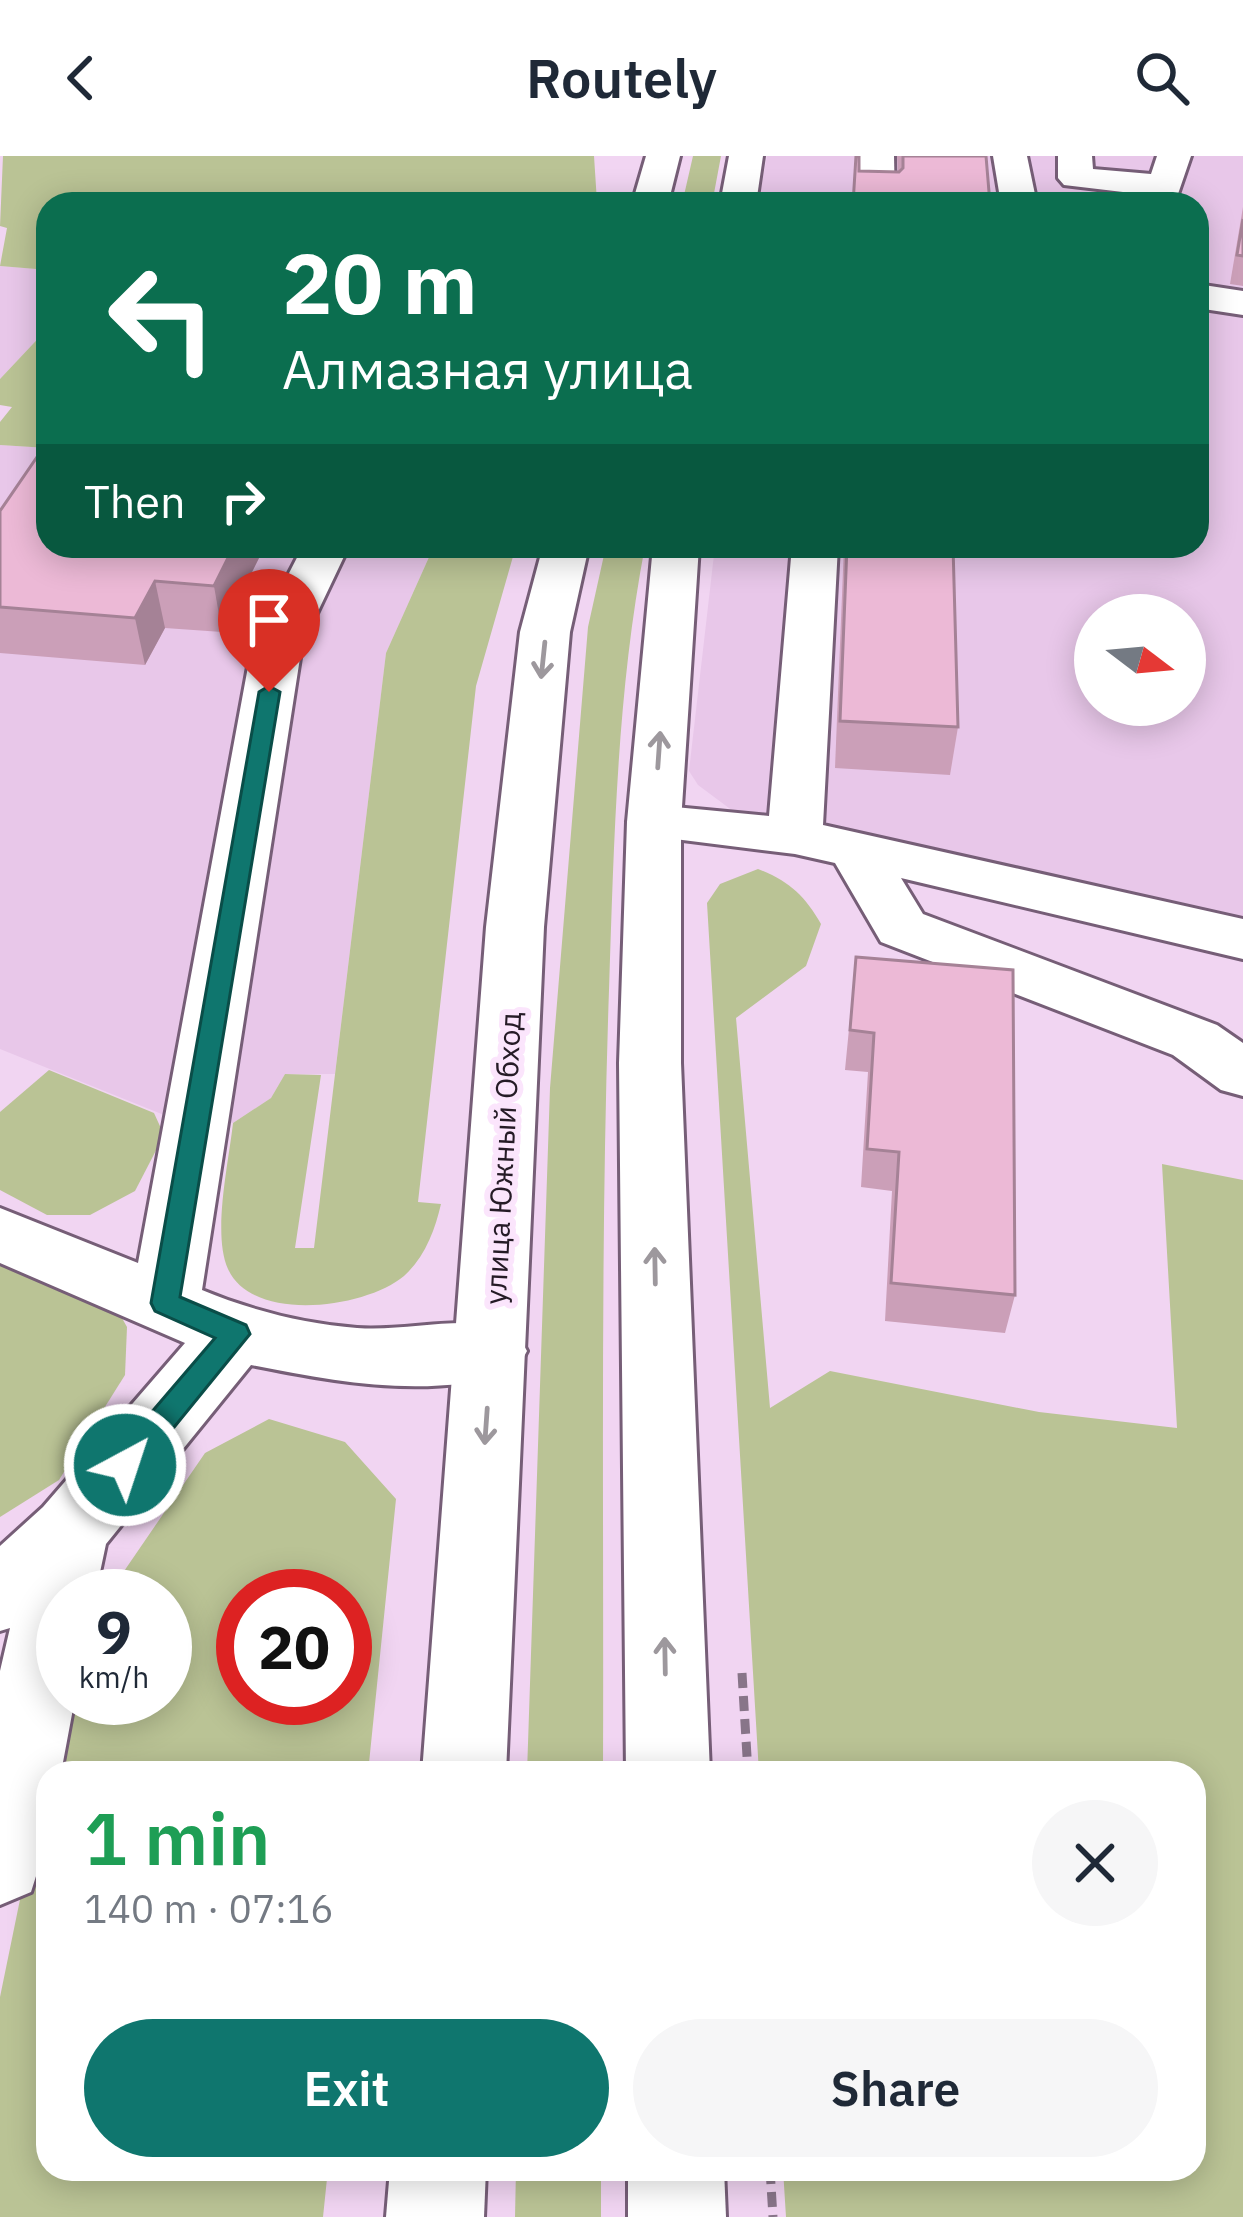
<!DOCTYPE html>
<html lang="en">
<head>
<meta charset="utf-8">
<style>
	:root { --surface:#fff; --page:#f6f6f7; --text:#1f2937; --muted:#747a83; --accent:#0f766e }
	body { margin:0; font-family:"IBM Plex Sans",sans-serif; background:var(--page); color:var(--text); height:100vh; display:flex; flex-direction:column; font-size:45px; white-space:nowrap }
	* { box-sizing:border-box; margin:0 }
	p { font-size:39px; color:var(--muted) }
	.icon { flex:none; width:66px; height:66px; fill:none; stroke:currentColor; stroke-width:2; stroke-linecap:round; stroke-linejoin:round }
	.map { position:relative; flex:1; overflow:hidden }
	.details { position:absolute; left:36px; top:1605px; width:1170px; height:420px; display:flex; flex-direction:column; background:var(--surface); border-radius:36px; box-shadow:0 6px 30px #0003 }
	.details>* { flex:none }
	.guide { position:absolute; left:36px; top:36px; width:1173px; height:366px; border-radius:36px; box-shadow:0 6px 30px #0003; background:#0b6e4f; color:#fff; overflow:hidden }
	.needle { width:78px; rotate:106deg }
	.buttons { position:absolute; left:1074px; top:438px; display:grid; gap:24px }
	.buttons a { display:grid; place-items:center; width:132px; height:132px; border-radius:50%; background:var(--surface); box-shadow:0 6px 30px #0003; font-size:60px }
	.speed { position:absolute; left:36px; top:1413px; display:flex; gap:24px; font-size:60px; font-weight:700; text-align:center }
	.speed>* { display:grid; place-content:center; width:156px; height:156px; border-radius:50%; background:var(--surface); box-shadow:0 6px 30px #0003; line-height:1 }
	.speed small { font-size:30px; font-weight:400 }
	.speed .limit { border:18px solid #d22; background:#fff; color:#111 }
	.pin { position:absolute; display:grid; place-items:center; width:102px; height:102px; color:#fff; margin:-123px -51px; border-radius:50% 50% 50% 0; rotate:-45deg; box-shadow:0 0 12px #0007 }
	.pin .icon { rotate:45deg }
	.me { position:absolute; width:132px; margin:-66px; rotate:40deg; stroke-linejoin:round; filter:drop-shadow(0 0 9px #0008) }
	.turn { display:flex; align-items:center; gap:42px; height:252px; padding:0 48px; font-size:54px }
	.turn .icon { width:156px; height:156px; stroke-width:2.5 }
	.turn b { display:block; font-size:84px; line-height:102px }
	.then { display:flex; align-items:center; height:114px; padding:0 48px; background:#0003; gap:24px; font-size:45px }
	.round { display:grid; place-items:center; flex:none; width:126px; height:126px; border-radius:63px; background:var(--page) }
	.headline { display:flex; align-items:center; justify-content:space-between; height:204px; padding:0 48px }
	h1 { font-size:72px; font-weight:600; line-height:90px; color:#1e9e55 }
	.primary-button { display:flex; gap:24px; margin-top:auto; padding:24px 48px }
	.primary-button a { flex:1; height:138px; border-radius:72px; background:var(--accent); color:#fff; font-size:48px; font-weight:600; line-height:138px; text-align:center }
	.primary-button a+a { background:var(--page); color:var(--text) }
	header { display:flex; justify-content:space-between; align-items:center; height:156px; padding:0 48px; background:var(--surface); font-size:54px; font-weight:600 }
	.map>svg:first-child { display:block }
	.built { fill:#e8c7e9; fill-rule:evenodd }
	.green { fill:#bac395; fill-rule:evenodd }
	.lines { fill:none; stroke-linecap:round; stroke-linejoin:round }
	.minor-casing { stroke:#765e77; stroke-width:6 }
	.major-casing { stroke:#765e77; stroke-width:6 }
	.path { stroke:#887589; stroke-width:9; stroke-dasharray:15 8; stroke-linecap:butt }
	.minor { fill:#fff; fill-rule:evenodd }
	.major { fill:#fff; fill-rule:evenodd }
	.wall { fill:#cb9fb8 }
	.shaded-wall { fill:#a58296 }
	.building { fill:#ecb9d6; stroke:#a58296; stroke-width:3 }
	.oneway { stroke:#9d989d }
	.route { fill:#0f766e; stroke:#0a4d48; stroke-width:3 }
	.labels { text-anchor:middle; dominant-baseline:central; stroke-width:12; stroke-linejoin:round; paint-order:stroke }
	.street-label { font-size:30px; fill:#251b26; stroke:#fbe5fc }
</style>
</head>
<body>
<header><svg class="icon" aria-label="back" viewBox="0 0 24 24"><path d="M15 5l-7 7 7 7"/></svg>Routely<svg class="icon" aria-label="search" viewBox="0 0 24 24"><circle cx="10" cy="10" r="6"/><path d="M15 15l6 6"/></svg></header>
<div class="map">
<svg width="1243" height="2061" viewBox="0 0 1243 2061">
	<rect width="100%" height="100%" fill="#f1d5f2"/>
	<g class="built">
		<path d="M767,0H1243V761L1226,767L737,658L698,629L689,615L715,390H1197V48H758ZM1095,459H1185V549H1095Z"/>
		<polygon points="0,110 48,114 48,172 0,223"/>
		<polygon points="0,289 48,292 48,390 434,390 386,497 335,918 285,918 271,942 233,967 169,961 0,893"/>
	</g>
	<g class="green">
		<polygon points="3,0 594,0 597,46 48,48 48,114 0,110 7,72 0,70"/>
		<polygon points="693,0 721,0 712,48 682,48"/>
		<polygon points="48,172 48,292 0,289 0,266 12,251 0,249 0,223"/>
		<path d="M434,390H516L476,530L418,1046L441,1048C435,1074 425,1101 404,1120C366,1152 253,1168 228,1113C212,1078 229,1005 233,967L271,942L285,918L321,919L295,1092H314L386,497Z"/>
		<path d="M606,390H645C617,536 614,685 609,834C600,1095 604,1356 603,1617H527L550,932L588,471Z"/>
		<path d="M758,713C789,725 805,740 821,768L806,810L736,862L770,1252L830,1215L1039,1256L1177,1272L1162,1008L1243,1024V2061H786L783,2013H1194V1617H759L707,747L720,728Z"/>
		<polygon points="49,914 154,957 164,979 135,1035 90,1059 47,1059 0,1034 0,956"/>
		<polygon points="0,1101 114,1148 127,1171 125,1219 59,1324 0,1361"/>
		<path d="M269,1263L345,1286L396,1343L368,1617H48V2013H328L323,2061H0V1841L63,1534V1542H165V1440H107L205,1297ZM243,1440H345V1542H243Z"/>
		<polygon points="516,2013 601,2013 601,2061 515,2061"/>
	</g>
	<g class="lines">
		<g class="minor-casing">
			<g id="minor">
				<polygon points="860,0 894,0 895,48 859,48"/>
				<polygon points="993,0 1027,0 1037,48 1001,48"/>
				<polygon points="1058,0 1092,0 1093,13 1151,18 1157,0 1191,0 1178,38 1165,41 1064,29 1058,22"/>
				<polygon points="1197,128 1243,135 1243,159 1197,152"/>
				<path d="M303,390H349L302,489L202,1134C250,1154 305,1168 357,1172C410,1176 465,1157 516,1175L527,1195L516,1215C432,1244 336,1226 251,1209L106,1388L95,1440H63V1542H75L61,1617H48V1682L31,1736L0,1749V1515L10,1472L0,1475V1390L43,1351L185,1187L0,1107V1052L138,1107L252,489Z"/>
				<polygon points="792,390 838,390 823,669 1243,763 1243,803 901,722 923,758 1217,869 1243,887 1243,940 1221,934 1173,899 881,786 835,707 795,698 635,678 627,666 635,654 654,649 769,660"/>
			</g>
		</g>
		<g class="major-casing">
			<g id="major">
				<polygon points="646,0 680,0 668,48 632,48"/>
				<polygon points="729,0 763,0 756,48 720,48"/>
				<polygon points="543,390 589,390 570,476 544,771 506,1617 422,1617 486,771 520,476"/>
				<polygon points="653,390 699,390 681,666 681,907 710,1617 626,1617 619,907 627,666"/>
				<polygon points="390,2013 486,2013 484,2061 386,2061"/>
				<polygon points="628,2013 724,2013 726,2061 628,2061"/>
			</g>
		</g>
		<g class="path">
			<polyline points="742,1517 748,1617"/>
			<polyline points="770,2013 773,2061"/>
		</g>
		<use href="#minor" class="minor"/>
		<use href="#major" class="major"/>
	</g>
	<g class="wall">
		<polygon points="897,0 986,0 852,48 859,15 898,16"/>
		<polygon points="1243,51 1243,130 1230,128"/>
		<polygon points="0,355 265,390 222,476 165,472 145,509 0,497"/>
		<polygon points="844,390 953,390 958,571 950,619 835,612"/>
		<polygon points="856,801 1015,1139 1005,1177 885,1165 892,1035 861,1031 868,916 845,914"/>
	</g>
	<g class="shaded-wall">
		<polygon points="234,390 265,390 222,476 214,430"/>
		<polygon points="155,425 165,472 145,509 135,462"/>
	</g>
	<g class="building">
		<polygon points="856,0 859,0 859,15 899,16 903,12 903,0 986,0 990,48 853,48"/>
		<polygon points="1243,63 1243,100 1237,99"/>
		<polygon points="48,285 48,390 234,390 214,430 155,425 135,462 0,451 0,355"/>
		<polygon points="847,390 953,390 958,571 840,565"/>
		<polygon points="856,801 1013,814 1015,1139 891,1127 899,996 867,993 874,877 850,874"/>
	</g>
	<defs><path id="oneway-shaft" d="M-6 0H5M1.5-3L5.5 0L1.5 3" fill="none" stroke-width="1.6" stroke-linecap="round" stroke-linejoin="round" transform="scale(3)"/></defs>
	<g class="oneway">
		<use href="#oneway-shaft" transform="translate(543 504) rotate(96)"/>
		<use href="#oneway-shaft" transform="translate(659 594) rotate(-86)"/>
		<use href="#oneway-shaft" transform="translate(655 1110) rotate(-91)"/>
		<use href="#oneway-shaft" transform="translate(486 1270) rotate(94)"/>
		<use href="#oneway-shaft" transform="translate(665 1500) rotate(-91)"/>
	</g>
	<polygon class="route" points="269,530 280,536 180,1141 246,1169 250,1178 136,1318 125,1322 114,1318 110,1309 114,1300 215,1182 155,1155 151,1147 259,536"/>
	<g class="labels">
		<g class="street-label">
			<text transform="translate(502 1002) rotate(-87)">улица Южный Обход</text>
		</g>
	</g>
</svg>
<div class="buttons">
<a><svg class="needle" viewBox="-14 -14 28 28"><path d="M0-13l5 13h-10z" fill="#e53935"/><path d="M0 13l5-13h-10z" fill="#747a83"/></svg></a>
</div>
<div class="speed"><div>9<small>km/h</small></div><div class="limit">20</div></div>
<div class="pin" style="left:269px;top:536px;background:#d93025"><svg class="icon" aria-label="arrive" viewBox="0 0 24 24"><path d="M6 21V4h12l-3 4 3 4H6"/></svg></div>
<svg class="me" style="left:125px;top:1309px" viewBox="-20 -20 40 40"><circle r="17" fill="#0f766e" stroke="#fff" stroke-width="3"/><path d="M0-11L8 9 0 5-8 9z" fill="#fff"/></svg>
<div class="guide">
<div class="turn"><svg class="icon" aria-label="left" viewBox="0 0 24 24"><path d="M17 20v-9H6M10 6l-5 5 5 5"/></svg><div><b>20 m</b>Алмазная улица</div></div>
<div class="then">Then<svg class="icon" aria-label="right" viewBox="0 0 24 24"><path d="M7 20v-9h11M14 6l5 5-5 5"/></svg></div>
</div>
<section class="details">
<div class="headline"><div><h1>1 min</h1><p>140 m · 07:16</p></div><a class="round"><svg class="icon" aria-label="close" viewBox="0 0 24 24"><path d="M6 6l12 12M18 6L6 18"/></svg></a></div>
<div class="primary-button"><a>Exit</a><a>Share</a></div>
</section>
</div>
</body>
</html>
